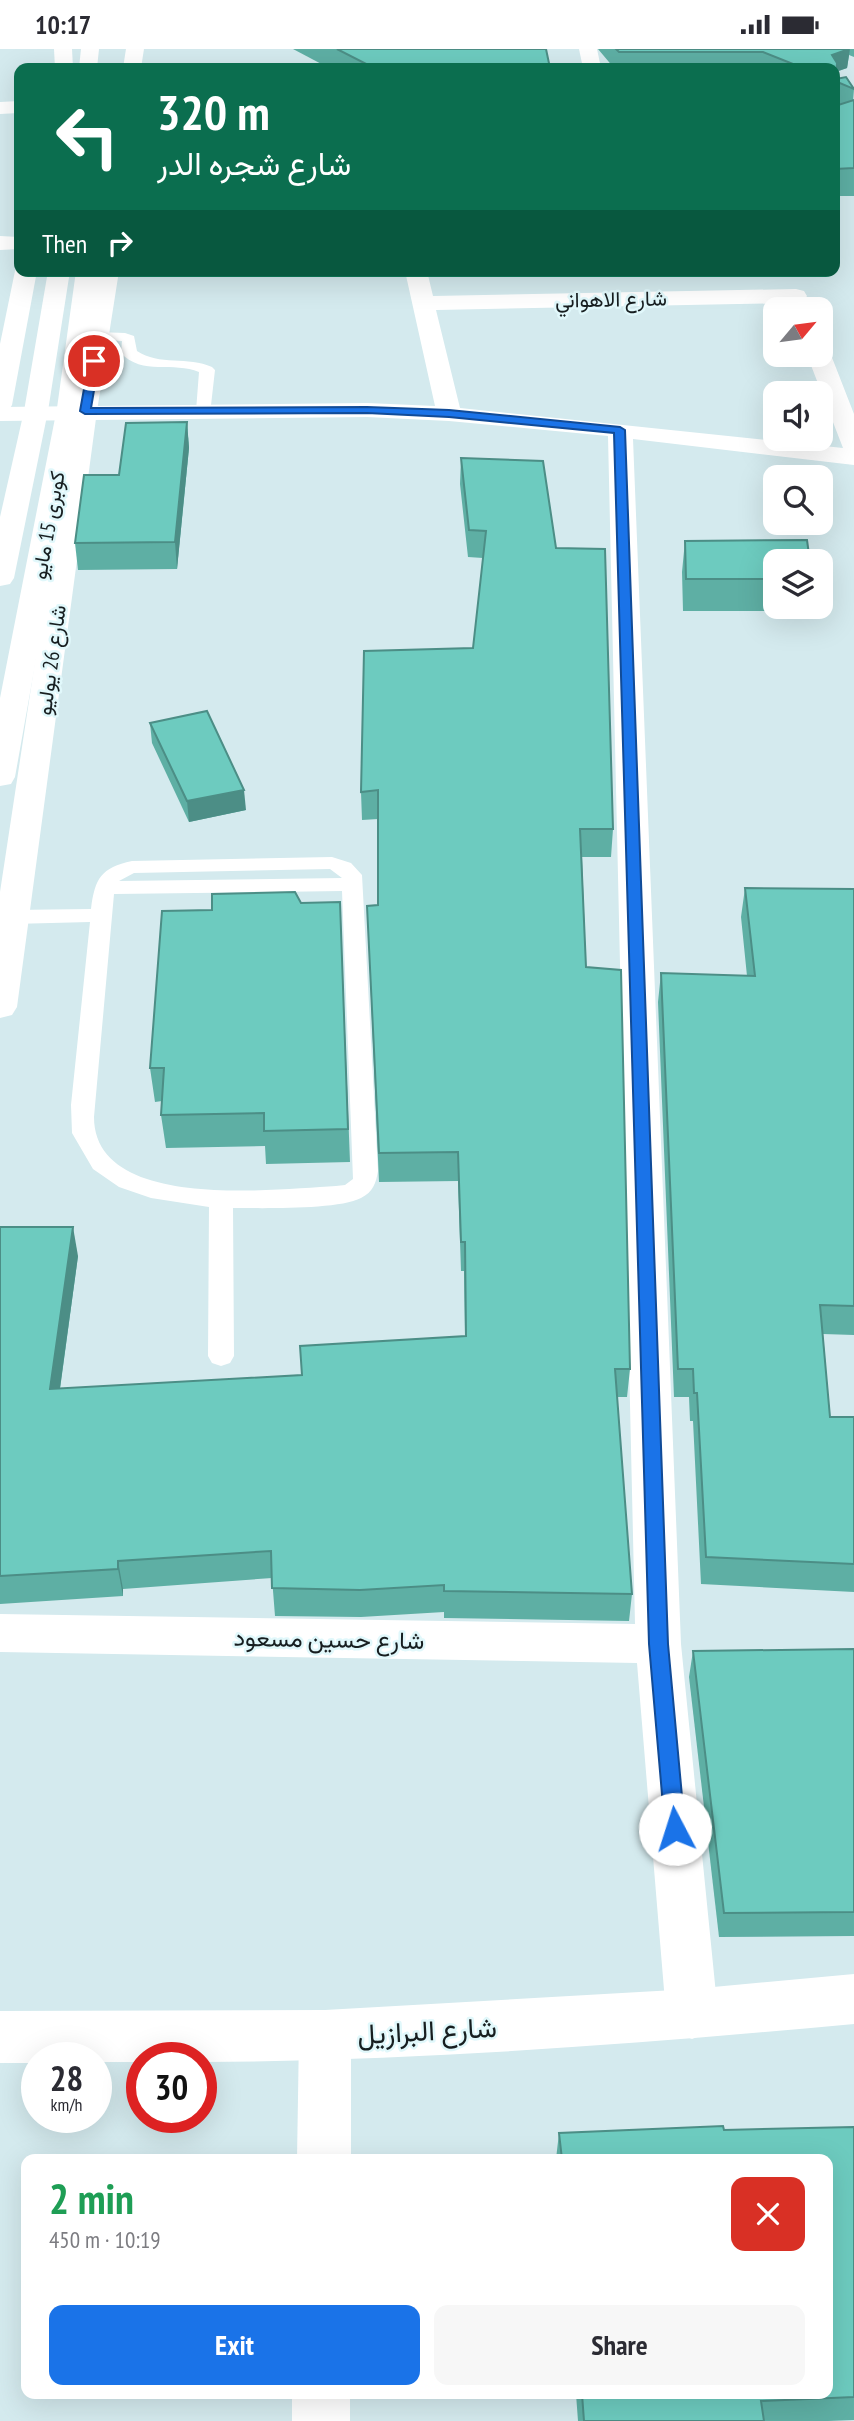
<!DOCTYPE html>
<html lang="en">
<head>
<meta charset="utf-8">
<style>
	:root { --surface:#fff; --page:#f7f7f7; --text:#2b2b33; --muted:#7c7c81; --accent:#1a73e8 }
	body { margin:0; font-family:"PT Sans Narrow",Vazirmatn,sans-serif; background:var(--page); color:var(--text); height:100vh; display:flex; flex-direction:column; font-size:26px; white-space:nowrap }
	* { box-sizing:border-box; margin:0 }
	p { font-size:23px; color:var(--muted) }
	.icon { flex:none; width:38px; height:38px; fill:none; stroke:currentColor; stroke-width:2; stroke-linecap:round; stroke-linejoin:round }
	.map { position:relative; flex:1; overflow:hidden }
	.panel { position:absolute; left:21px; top:2105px; width:812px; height:245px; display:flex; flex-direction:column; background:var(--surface); border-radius:14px; box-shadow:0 7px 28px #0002 }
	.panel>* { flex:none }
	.banner { position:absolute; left:14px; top:14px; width:826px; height:214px; border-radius:14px; box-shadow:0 7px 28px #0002; background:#0b6e4f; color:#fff; overflow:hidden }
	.needle { width:46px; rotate:61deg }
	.fabs { position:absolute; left:763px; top:248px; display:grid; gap:14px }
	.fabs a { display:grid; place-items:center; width:70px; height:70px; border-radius:14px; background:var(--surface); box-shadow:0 7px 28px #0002; font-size:35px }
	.speed { position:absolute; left:21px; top:1993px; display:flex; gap:14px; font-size:35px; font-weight:700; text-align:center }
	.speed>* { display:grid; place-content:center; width:91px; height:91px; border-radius:50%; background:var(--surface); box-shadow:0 7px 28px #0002; line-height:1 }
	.speed small { font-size:18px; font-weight:400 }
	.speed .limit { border:10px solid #d22; background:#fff; color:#111 }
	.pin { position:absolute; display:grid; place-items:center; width:60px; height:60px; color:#fff; margin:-30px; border:4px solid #fff; border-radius:50%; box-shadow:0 2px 7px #0007 }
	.me { position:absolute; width:77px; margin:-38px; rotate:355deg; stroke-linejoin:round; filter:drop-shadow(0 0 5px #0008) }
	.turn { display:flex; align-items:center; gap:24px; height:147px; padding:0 28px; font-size:32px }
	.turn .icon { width:91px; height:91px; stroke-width:2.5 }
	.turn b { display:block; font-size:49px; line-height:60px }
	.then { display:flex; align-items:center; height:66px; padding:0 28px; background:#0003; gap:14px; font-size:26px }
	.round { display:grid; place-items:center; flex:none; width:74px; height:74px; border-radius:14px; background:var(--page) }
	.summary { display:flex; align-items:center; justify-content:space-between; height:119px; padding:0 28px }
	h1 { font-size:42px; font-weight:700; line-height:52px; color:#1e9e55 }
	.button { display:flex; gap:14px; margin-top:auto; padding:14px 28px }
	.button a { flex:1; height:80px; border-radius:14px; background:var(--accent); color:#fff; font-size:28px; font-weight:700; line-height:80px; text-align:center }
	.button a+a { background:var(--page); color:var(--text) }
	.status { display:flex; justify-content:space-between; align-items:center; height:49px; padding:0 35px; background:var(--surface); direction:ltr }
	.status svg { height:19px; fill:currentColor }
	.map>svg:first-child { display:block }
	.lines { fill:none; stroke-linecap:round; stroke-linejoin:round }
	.lane { fill:#fff; fill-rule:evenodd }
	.street { fill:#fff; fill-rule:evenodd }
	.secondary { fill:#fff; fill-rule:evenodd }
	.highway { fill:#fff; fill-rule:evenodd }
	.wall { fill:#5eafa4 }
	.shaded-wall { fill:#4c8e86 }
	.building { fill:#6dcbbf; stroke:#4c8e86; stroke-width:2 }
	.route { fill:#1a73e8; stroke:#114b97; stroke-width:2 }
	.labels { text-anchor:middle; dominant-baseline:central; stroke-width:5; stroke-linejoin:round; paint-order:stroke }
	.far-street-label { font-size:21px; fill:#171e20; stroke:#e1f8fb }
	.street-label { font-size:24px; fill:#171e20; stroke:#e1f8fb }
	.near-street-label { font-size:28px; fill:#171e20; stroke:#e1f8fb }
</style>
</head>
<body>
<div class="status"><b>10:17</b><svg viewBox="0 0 49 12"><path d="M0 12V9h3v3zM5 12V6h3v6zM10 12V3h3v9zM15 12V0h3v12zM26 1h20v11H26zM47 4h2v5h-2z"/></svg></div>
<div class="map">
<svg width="854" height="2372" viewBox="0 0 854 2372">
	<rect width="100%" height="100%" fill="#d4eaee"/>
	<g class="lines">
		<g class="lane">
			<path d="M98,283L125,284L134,287L137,302C159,317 188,307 212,318L215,321L210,365L204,367L196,362L199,323C174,312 142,327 121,304L122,292L93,290L91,287L93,284Z"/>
			<path d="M332,808L351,814L362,826L378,1122C376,1134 373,1143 361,1149C338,1161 262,1159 233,1159L234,1307L230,1314L221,1317L212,1314L208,1307L209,1158L151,1149L119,1138L93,1120L72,1084L71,1056L90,873L12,875L5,873L1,868L5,863L12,861L91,860C95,829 101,819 132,812ZM330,820L342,829L119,832L134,824ZM342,842L353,1130L345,1136L336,1137C276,1140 94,1163 94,1068L114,845Z"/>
		</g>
		<g class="street">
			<polygon points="579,0 597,0 601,19 583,19"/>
			<polygon points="19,52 19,64 0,65 0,53"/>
			<polygon points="0,187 19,188 19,200 0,201"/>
			<polygon points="405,222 427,222 433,247 796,240 804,242 807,247 804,252 796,254 436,261 460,359 843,399 807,306 821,306 821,299 827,301 831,306 854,365 854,416 633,390 681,1595 718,1965 710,1983 692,1990 674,1983 666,1965 637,1614 0,1603 0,1565 635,1575 608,387 449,372 367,368 0,372 0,358 367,354 435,357"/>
			<polygon points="325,1961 343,1969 351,1987 351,2110 297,2110 299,1987 307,1969"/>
			<rect x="292" y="2345" width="58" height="27"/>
		</g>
		<g class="secondary">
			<polygon points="54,0 72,0 73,19 55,19"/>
			<polygon points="126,0 144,0 141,19 123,19"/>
			<polygon points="19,217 19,222 37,222 12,356 9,361 0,363 0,295 15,222"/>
			<polygon points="97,222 119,222 97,362 17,958 12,966 0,969 0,843 73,362"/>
			<path d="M854,1925V1975C637,1995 419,2012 201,2013V2009H142V2013H96V2009H37V2014H0V1962L325,1961L692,1940Z"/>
		</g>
		<g class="highway">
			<polygon points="81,0 99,0 97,19 79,19"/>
			<polygon points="48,222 70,222 48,362 14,529 10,535 0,537 0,468 24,362"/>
			<polygon points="76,222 98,222 81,359 15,728 11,735 0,737 0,649 57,359"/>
		</g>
	</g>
	<g class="wall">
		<polygon points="293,0 546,0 550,19 329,19"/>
		<polygon points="598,0 854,0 854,8 849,6 847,19 836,23 836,30 854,40 853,52 854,51 854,147 835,147 835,57 840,55 835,53 835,19 614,19"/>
		<polygon points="187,373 189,399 177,520 78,521 75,494 119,426"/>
		<polygon points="461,409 556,499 613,780 611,808 582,808 586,918 630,1320 627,1348 617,1348 632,1545 629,1572 444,1569 444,1563 361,1568 275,1567 272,1529 123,1540 123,1547 0,1555 0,1178 78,1207 60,1340 302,1326 465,1287 464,1222 461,1222 458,1132 379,1133 367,857 378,856 378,770 362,771 361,743 473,599 483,509 468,508 460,435"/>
		<polygon points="685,492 775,513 775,558 809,558 809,562 683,562 682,523"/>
		<polygon points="150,674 246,761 189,773 152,694"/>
		<polygon points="745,839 854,840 854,1286 823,1285 830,1368 854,1368 854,1543 701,1535 693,1372 690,1372 689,1348 674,1348 658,953 661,924 747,927 741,868"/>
		<polygon points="340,853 350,1113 266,1115 265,1097 166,1099 161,1066 162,1052 155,1053 150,1019 212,861 301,854"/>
		<polygon points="854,1600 854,1887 719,1888 689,1628 693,1602"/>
		<polygon points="854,2078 854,2371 828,2372 578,2372 576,2345 828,2345 828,2110 556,2110 559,2084"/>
	</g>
	<g class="shaded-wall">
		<polygon points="850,0 847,19 835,23 832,6"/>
		<polygon points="187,373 189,399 177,520 175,493"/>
		<polygon points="244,741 246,761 189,773 187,752"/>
		<polygon points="73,1178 78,1207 56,1368 50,1340"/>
		<polygon points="118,1512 123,1540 123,1547 118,1520"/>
	</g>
	<g class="building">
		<polygon points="337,0 546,0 550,19 374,19"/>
		<polygon points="616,0 849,0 832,6 837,14 836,30 846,28 854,40 835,32 835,19 803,19 763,3 619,3"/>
		<polygon points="854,51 854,119 835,120 835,57"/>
		<polygon points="187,373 175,493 75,494 84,426 119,426 126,374"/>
		<polygon points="461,409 543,412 556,499 605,500 613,780 580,780 586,918 621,921 630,1320 615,1320 632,1545 444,1542 444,1536 360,1541 272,1539 271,1502 118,1512 118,1520 0,1527 0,1178 73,1178 50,1340 302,1326 300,1297 466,1287 465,1193 461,1193 458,1103 379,1104 367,857 378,856 378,741 361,743 364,602 473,599 486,482 469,481"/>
		<polygon points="807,491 810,513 775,513 775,530 686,530 685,492"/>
		<polygon points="207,662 244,741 187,752 150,674"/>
		<polygon points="745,839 854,840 854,1257 820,1256 830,1368 854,1368 854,1515 706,1508 697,1344 694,1344 693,1320 678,1320 661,924 755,927"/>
		<polygon points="295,843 301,854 340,853 348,1080 264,1082 264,1064 161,1066 164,1019 150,1019 162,862 212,861 212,845"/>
		<polygon points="854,1600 854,1863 724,1864 693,1602"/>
		<polygon points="723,2077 724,2081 854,2078 854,2348 761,2352 764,2372 584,2372 582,2345 828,2345 828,2110 562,2110 559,2084"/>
	</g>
	<polygon class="route" points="94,309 99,312 91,359 367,358 449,361 620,378 625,381 668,1595 685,1780 682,1787 675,1789 668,1787 665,1780 649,1595 614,384 449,368 367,364 85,365 80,362 89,312"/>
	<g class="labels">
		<g class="far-street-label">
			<text transform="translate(611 250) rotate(-1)">شارع الاهواني</text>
			<text transform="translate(48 476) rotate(-80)">كوبرى 15 مايو</text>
			<text transform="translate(51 611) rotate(-82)">شارع 26 يوليو</text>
		</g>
		<g class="street-label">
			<text transform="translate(329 1590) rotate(1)">شارع حسين مسعود</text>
		</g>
		<g class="near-street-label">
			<text transform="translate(427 1981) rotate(-3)">شارع البرازيل</text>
		</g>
	</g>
</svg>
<div class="fabs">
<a><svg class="needle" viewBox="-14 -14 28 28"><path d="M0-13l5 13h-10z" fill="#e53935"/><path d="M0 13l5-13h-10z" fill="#7c7c81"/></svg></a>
<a><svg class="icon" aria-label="sound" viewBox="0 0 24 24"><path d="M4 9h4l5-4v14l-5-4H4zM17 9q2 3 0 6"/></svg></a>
<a><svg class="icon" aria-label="search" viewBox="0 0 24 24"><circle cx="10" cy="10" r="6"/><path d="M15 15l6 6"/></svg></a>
<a><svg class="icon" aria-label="layers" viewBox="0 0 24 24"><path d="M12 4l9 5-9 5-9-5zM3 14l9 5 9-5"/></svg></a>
</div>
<div class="speed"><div>28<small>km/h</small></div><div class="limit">30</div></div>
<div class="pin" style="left:94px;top:312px;background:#d93025"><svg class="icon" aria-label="arrive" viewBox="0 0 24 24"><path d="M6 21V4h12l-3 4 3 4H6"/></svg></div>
<svg class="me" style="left:675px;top:1780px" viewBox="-20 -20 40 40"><circle r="19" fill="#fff"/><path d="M0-13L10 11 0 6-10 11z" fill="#1a73e8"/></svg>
<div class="banner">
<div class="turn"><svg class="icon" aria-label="left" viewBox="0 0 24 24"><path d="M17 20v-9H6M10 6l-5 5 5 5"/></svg><div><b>320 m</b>شارع شجره الدر</div></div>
<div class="then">Then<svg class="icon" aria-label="right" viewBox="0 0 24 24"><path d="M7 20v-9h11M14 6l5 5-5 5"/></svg></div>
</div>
<section class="panel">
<div class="summary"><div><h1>2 min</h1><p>450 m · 10:19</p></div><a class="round" style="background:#d93025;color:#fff"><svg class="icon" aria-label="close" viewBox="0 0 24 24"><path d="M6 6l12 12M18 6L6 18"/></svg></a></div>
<div class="button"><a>Exit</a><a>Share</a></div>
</section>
</div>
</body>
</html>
